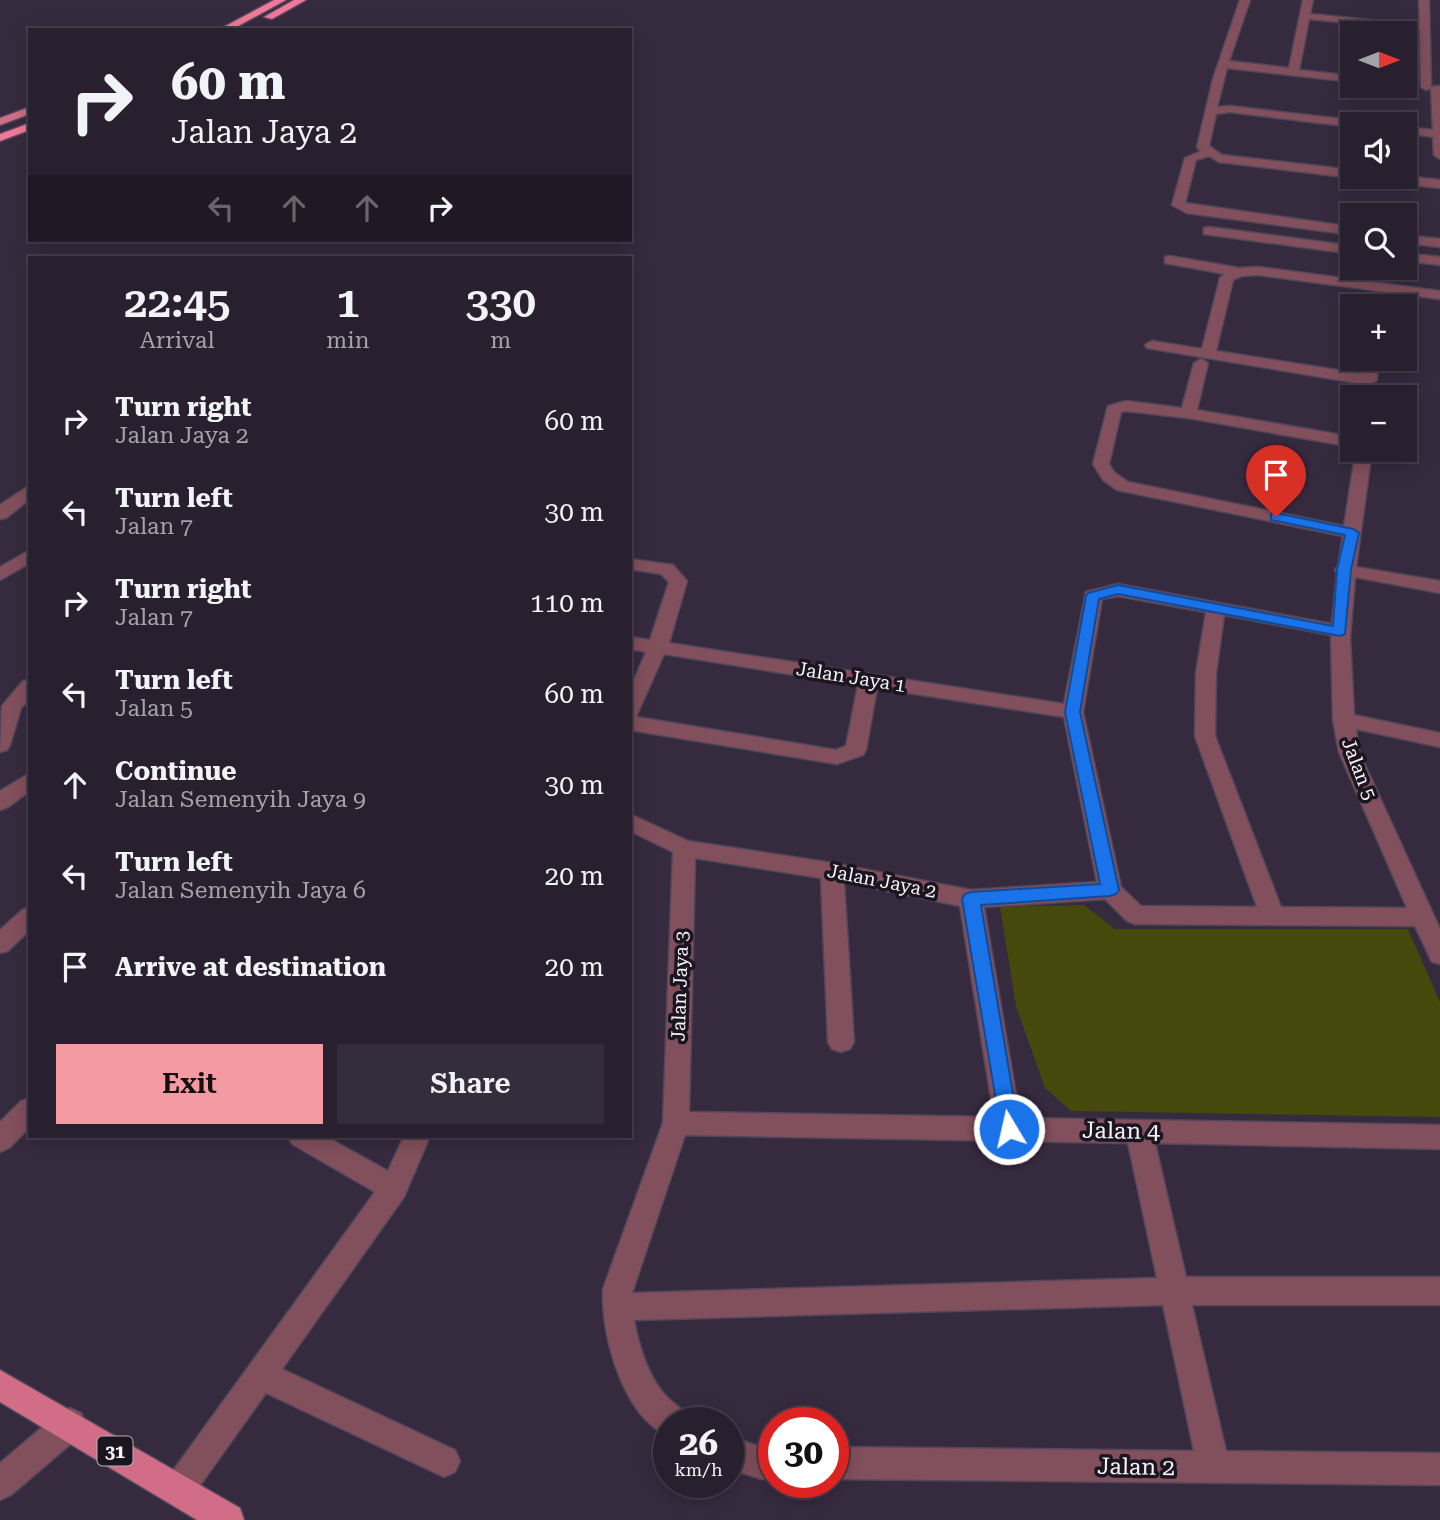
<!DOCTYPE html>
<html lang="en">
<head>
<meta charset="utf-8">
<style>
	:root { --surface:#28202f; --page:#342d3b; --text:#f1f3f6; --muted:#a5a3aa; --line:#443e4b; --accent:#f49aa2 }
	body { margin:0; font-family:"Roboto Serif",serif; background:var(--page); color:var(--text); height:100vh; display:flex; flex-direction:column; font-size:26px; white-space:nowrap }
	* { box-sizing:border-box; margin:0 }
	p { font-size:23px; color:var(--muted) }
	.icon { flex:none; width:38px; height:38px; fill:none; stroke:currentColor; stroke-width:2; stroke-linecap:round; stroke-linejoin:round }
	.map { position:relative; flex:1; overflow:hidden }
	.sheet { position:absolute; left:28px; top:256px; width:604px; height:882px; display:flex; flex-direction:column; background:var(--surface); border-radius:0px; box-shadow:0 4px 18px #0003,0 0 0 2px var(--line) }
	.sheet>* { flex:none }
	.banner { position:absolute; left:28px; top:28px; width:604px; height:214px; border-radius:0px; box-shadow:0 4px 18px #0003,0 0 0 2px var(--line); background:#28202f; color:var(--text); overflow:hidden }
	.needle { width:46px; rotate:90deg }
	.tools { position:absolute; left:1340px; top:21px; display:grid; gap:14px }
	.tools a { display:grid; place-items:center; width:77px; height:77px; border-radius:0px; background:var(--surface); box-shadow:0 4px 18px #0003,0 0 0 2px var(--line); font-size:35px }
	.speed { position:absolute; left:653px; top:1407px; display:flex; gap:14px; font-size:35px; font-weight:700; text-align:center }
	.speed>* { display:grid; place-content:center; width:91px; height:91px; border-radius:50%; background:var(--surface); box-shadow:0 4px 18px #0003,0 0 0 2px var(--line); line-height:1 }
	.speed small { font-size:18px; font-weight:400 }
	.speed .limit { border:10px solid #d22; background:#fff; color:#111 }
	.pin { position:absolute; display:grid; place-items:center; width:60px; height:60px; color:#fff; margin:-72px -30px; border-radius:50% 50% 50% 0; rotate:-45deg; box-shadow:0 0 7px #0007 }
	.pin .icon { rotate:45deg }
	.me { position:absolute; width:77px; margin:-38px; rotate:351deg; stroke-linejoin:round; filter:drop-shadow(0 0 5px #0008) }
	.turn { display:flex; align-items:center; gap:24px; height:147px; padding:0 28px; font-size:32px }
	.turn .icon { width:91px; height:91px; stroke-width:2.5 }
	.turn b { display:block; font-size:49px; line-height:60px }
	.lanes { display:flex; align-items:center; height:66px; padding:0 28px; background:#0003; justify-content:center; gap:35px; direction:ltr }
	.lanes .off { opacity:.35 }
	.eta { display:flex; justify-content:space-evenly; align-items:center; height:119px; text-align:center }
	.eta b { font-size:42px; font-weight:600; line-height:49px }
	.button { display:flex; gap:14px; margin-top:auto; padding:14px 28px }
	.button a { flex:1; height:80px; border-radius:0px; background:var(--accent); color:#111; font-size:28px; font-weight:600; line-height:80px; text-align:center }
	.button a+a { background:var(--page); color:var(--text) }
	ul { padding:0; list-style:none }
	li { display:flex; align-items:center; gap:21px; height:91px; padding:0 28px }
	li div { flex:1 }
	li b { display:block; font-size:26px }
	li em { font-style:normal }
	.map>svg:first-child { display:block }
	.green { fill:#454a0c }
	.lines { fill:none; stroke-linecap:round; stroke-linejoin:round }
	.minor-casing { stroke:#51465a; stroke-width:3 }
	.major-casing { stroke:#51465a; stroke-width:3 }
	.highway-casing { stroke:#51465a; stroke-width:3 }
	.minor { fill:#82505c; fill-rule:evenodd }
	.major { fill:#d16d87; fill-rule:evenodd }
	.highway { fill:#f07898; fill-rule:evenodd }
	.route { fill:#1a73e8; stroke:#114b97; stroke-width:2 }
	.labels { text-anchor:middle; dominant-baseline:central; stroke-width:7; stroke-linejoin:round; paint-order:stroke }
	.shield { fill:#1a151f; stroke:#b5b0ba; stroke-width:2 }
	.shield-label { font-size:18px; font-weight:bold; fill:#f8f2fd }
	.street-label { font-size:19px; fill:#f8f2fd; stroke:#1a151f }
	.near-street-label { font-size:23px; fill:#f8f2fd; stroke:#1a151f }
</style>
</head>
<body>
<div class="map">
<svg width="1440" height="1520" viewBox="0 0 1440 1520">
	<rect width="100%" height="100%" fill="#362a3f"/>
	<polygon class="green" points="1084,905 1115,929 1408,929 1440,1002 1440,1117 1071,1111 1045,1088 1016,1006 1000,907"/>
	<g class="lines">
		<g class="minor-casing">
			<g id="minor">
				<polygon points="1240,0 1250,0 1229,61 1289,68 1303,0 1313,0 1310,14 1420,25 1419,0 1429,0 1431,87 1440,86 1440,159 1434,155 1433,137 1405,133 1405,127 1433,130 1431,88 1426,90 1421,87 1420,30 1309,19 1299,70 1353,76 1353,82 1227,68 1217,107 1230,106 1359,121 1364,124 1353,124 1353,127 1230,112 1216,114 1209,146 1222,155 1353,170 1353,177 1357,177 1353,178 1219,162 1209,156 1196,160 1185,203 1353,227 1353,235 1187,213 1172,205 1185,158 1201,151 1197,147 1213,79"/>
				<polygon points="1405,176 1440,180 1440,188 1378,181 1372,177"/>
				<polygon points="1209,227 1353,246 1353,254 1204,234 1204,228"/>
				<polygon points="1405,235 1440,239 1440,247 1405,243"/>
				<polygon points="1405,253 1440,257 1440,265 1405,261"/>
				<polygon points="1170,256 1239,268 1258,267 1440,291 1440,299 1258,275 1242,276 1233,280 1216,351 1362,374 1364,359 1378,359 1377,380 1369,385 1147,348 1145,345 1152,341 1202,349 1220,278 1225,274 1165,263 1165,257"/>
				<path d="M1201,359L1208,363L1197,410L1353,437V447L1188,418L1126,411L1121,412L1109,464L1115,473L1128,482L1344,526L1356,450H1372L1356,567L1440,581V593L1355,577L1350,638L1354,715L1440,733V747L1356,729L1359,752L1440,929V964L1432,962L1415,926L1135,924L1127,921L1105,899L984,907L1020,1118L1440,1125V1149L1155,1143L1186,1277H1440V1305H1192L1226,1451L1440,1453V1485L833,1479V1447L1194,1451L1163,1305L634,1320C639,1346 647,1374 664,1394C673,1405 685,1408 690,1423H668V1436C622,1415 601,1334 603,1289L663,1123L673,852L630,831V814L688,841L832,863L971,890L1097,882L1064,717L877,688L866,750L863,755L837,764L630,730V689L646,652L630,649V637L650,640L669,582L661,574L630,569V559L673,565L687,581L669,643L1064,704L1086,592L1118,584L1332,624L1337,573L1335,570L1338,566L1343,536L1117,490L1103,480L1093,464L1108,406L1126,401L1182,408L1194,363ZM1118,596L1206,612L1196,673L1195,736L1257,907L1141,906L1121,887L1083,712L1102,599ZM1224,615L1331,635L1333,720L1339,752L1407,908L1281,907L1215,736L1216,673ZM664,654L858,685L846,746L836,750L636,717ZM695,858L821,878L828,1042L832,1049L841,1052L850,1049L854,1042L844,882L960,906L994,1117L689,1112ZM685,1135L1128,1143L1157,1278L632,1293Z"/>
				<polygon points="30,485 30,499 6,518 0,519 0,505"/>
				<polygon points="30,550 30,563 0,580 0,567"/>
				<polygon points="30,680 30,699 21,708 10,745 7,750 0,752 2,706 23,681"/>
				<polygon points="30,773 30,791 8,807 0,810 0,791"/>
				<polygon points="30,907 30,930 8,951 0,953 0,930 22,910"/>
				<polygon points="30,1098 30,1127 9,1148 0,1152 0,1122 21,1101"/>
				<polygon points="288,1136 325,1136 388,1171 404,1136 430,1136 404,1197 282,1369 455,1450 460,1461 455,1472 444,1477 266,1393 189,1501 178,1506 167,1501 162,1490 167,1479 375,1192 292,1144"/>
				<polygon points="70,1408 81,1413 86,1424 81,1435 11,1495 0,1500 0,1463 59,1413"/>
				<polygon points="728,1436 761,1447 774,1447 774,1479 761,1479 728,1468"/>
			</g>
		</g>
		<g class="major-casing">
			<g id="major">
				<polygon points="30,107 30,114 0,125 0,118"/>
				<polygon points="0,1370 240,1508 244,1520 197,1520 0,1402"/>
			</g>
		</g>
		<g class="highway-casing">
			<g id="highway">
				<polygon points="274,0 286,0 231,30 218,30"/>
				<polygon points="294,0 306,0 272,19 264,17"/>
				<polygon points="30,123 30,130 0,141 0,134"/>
			</g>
		</g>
		<use href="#minor" class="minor"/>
		<use href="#major" class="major"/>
		<use href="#highway" class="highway"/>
	</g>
	<polygon class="route" points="1276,513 1353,529 1359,533 1351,570 1345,634 1340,636 1118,594 1099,599 1080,712 1119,890 1116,894 1110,896 981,905 1019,1129 1016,1136 1009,1138 1002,1136 962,899 965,894 971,892 1100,884 1065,712 1086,596 1088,593 1118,585 1333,626 1337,570 1345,535 1271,520 1271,514"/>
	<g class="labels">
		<rect class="shield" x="97.5" y="1436.5" width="35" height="29" rx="5"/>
		<g class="shield-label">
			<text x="115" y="1451">31</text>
		</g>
		<g class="street-label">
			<text transform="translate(851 677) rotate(9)">Jalan Jaya 1</text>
			<text transform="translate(1359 769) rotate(69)">Jalan 5</text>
			<text transform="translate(882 881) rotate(11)">Jalan Jaya 2</text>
			<text transform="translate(680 986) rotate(-88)">Jalan Jaya 3</text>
		</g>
		<g class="near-street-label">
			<text transform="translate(1121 1131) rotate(1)">Jalan 4</text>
			<text transform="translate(1136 1467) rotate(1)">Jalan 2</text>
		</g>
	</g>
</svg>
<div class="tools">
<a><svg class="needle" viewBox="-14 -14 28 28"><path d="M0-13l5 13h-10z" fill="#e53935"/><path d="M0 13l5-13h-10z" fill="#a5a3aa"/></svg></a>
<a><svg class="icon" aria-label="sound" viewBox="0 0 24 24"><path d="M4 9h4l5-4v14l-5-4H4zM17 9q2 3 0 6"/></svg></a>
<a><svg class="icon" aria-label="search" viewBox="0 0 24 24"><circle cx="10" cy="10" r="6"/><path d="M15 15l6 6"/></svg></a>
<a>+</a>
<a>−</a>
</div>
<div class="speed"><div>26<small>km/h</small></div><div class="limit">30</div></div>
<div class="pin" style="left:1276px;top:517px;background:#d93025"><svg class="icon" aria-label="arrive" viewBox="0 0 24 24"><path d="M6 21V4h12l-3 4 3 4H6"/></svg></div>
<svg class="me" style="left:1009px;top:1129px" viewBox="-20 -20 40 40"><circle r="17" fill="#1a73e8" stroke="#fff" stroke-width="3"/><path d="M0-11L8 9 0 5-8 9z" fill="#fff"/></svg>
<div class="banner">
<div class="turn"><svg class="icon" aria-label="right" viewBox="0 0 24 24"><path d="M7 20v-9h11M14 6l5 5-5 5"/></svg><div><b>60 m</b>Jalan Jaya 2</div></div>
<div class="lanes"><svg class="icon off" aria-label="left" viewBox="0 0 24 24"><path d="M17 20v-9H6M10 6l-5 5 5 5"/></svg><svg class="icon off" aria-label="ahead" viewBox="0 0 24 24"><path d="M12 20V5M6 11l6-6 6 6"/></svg><svg class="icon off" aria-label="ahead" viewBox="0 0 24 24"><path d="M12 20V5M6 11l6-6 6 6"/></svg><svg class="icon" aria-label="right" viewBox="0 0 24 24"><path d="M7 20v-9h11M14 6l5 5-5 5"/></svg></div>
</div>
<section class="sheet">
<div class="eta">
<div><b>22:45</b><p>Arrival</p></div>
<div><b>1</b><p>min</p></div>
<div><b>330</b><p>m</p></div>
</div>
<ul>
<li><svg class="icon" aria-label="right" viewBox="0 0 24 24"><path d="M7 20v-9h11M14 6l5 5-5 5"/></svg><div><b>Turn right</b><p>Jalan Jaya 2</p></div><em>60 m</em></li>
<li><svg class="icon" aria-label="left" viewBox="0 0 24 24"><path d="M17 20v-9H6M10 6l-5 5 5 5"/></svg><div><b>Turn left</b><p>Jalan 7</p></div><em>30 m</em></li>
<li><svg class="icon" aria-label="right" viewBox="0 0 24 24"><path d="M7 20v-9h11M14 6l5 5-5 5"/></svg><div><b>Turn right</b><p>Jalan 7</p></div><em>110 m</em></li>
<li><svg class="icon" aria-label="left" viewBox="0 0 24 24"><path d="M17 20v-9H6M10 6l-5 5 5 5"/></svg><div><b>Turn left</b><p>Jalan 5</p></div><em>60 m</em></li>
<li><svg class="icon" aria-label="ahead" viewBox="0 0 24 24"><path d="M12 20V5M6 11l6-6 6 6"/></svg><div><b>Continue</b><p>Jalan Semenyih Jaya 9</p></div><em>30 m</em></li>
<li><svg class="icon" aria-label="left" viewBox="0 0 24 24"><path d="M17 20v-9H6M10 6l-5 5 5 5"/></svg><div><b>Turn left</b><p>Jalan Semenyih Jaya 6</p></div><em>20 m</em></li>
<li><svg class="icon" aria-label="arrive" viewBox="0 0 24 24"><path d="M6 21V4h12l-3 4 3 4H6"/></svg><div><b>Arrive at destination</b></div><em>20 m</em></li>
</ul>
<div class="button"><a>Exit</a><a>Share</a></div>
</section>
</div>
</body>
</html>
